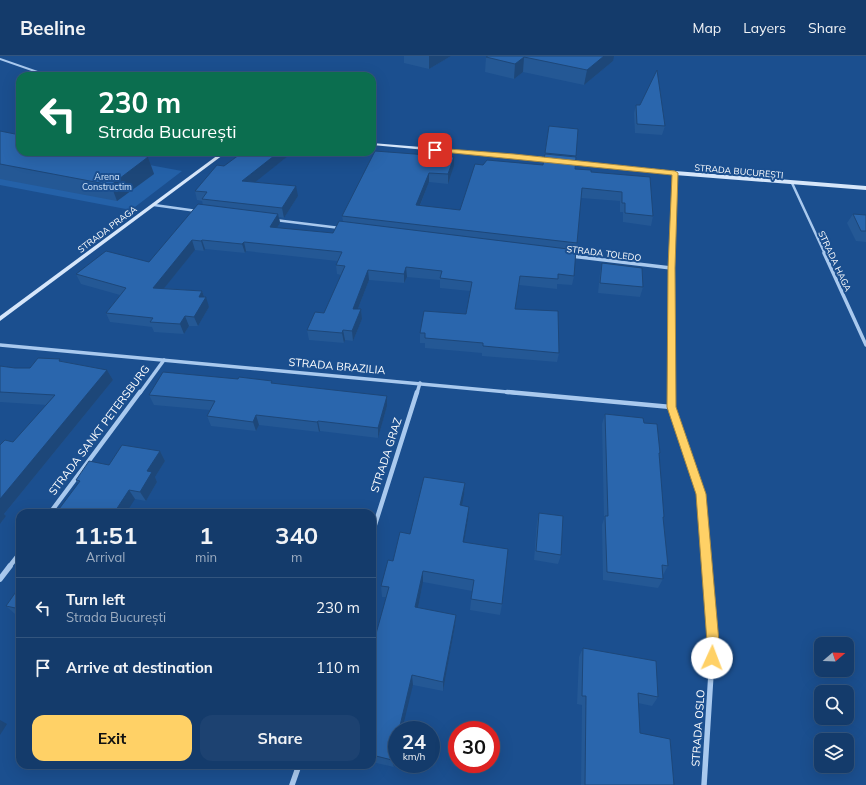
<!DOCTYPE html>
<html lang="en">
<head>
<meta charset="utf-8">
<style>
	:root { --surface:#143b6b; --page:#1d4271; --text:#f1f3f6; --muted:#9dadc1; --line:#33557e; --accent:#ffd166 }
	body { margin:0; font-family:Mulish,sans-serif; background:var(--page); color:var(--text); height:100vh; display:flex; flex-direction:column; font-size:15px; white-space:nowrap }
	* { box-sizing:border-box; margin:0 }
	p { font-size:13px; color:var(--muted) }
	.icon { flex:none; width:22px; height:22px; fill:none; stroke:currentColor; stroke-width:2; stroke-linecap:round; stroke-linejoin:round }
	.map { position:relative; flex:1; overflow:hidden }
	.side { position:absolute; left:16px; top:453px; width:360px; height:260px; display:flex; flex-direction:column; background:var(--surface); border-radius:12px; box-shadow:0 4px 16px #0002,0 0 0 1px var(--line) }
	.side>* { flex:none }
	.hud { position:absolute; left:16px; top:16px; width:360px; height:84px; border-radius:12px; box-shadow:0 4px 16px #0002,0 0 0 1px var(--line); background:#0b6e4f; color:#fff; overflow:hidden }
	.needle { width:26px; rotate:71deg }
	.buttons { position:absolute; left:814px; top:581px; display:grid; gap:8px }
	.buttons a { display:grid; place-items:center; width:40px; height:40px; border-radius:8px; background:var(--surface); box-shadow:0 4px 16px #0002,0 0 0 1px var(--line); font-size:20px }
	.speed { position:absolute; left:388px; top:665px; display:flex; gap:8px; font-size:20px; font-weight:700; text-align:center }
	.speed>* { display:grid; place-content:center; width:52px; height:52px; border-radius:50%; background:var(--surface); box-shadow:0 4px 16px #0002,0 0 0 1px var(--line); line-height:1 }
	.speed small { font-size:10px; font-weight:400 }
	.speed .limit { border:6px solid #d22; background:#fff; color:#111 }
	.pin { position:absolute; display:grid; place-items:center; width:34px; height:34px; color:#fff; margin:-17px; border-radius:8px; box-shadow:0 2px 6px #0006 }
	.me { position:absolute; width:44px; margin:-22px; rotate:2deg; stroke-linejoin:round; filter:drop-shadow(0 0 3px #0008) }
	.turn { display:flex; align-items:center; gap:14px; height:84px; padding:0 16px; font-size:18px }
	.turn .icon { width:52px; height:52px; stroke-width:2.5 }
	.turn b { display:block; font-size:28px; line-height:34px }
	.eta { display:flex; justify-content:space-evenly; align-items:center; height:68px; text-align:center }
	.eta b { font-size:24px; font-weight:700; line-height:28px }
	.action { display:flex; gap:8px; margin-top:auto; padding:8px 16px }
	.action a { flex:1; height:46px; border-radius:12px; background:var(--accent); color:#111; font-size:16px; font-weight:700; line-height:46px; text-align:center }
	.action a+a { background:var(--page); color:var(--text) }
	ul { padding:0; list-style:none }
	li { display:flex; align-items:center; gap:12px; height:60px; padding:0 16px; border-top:1px solid var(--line) }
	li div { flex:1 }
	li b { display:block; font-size:15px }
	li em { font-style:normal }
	header { display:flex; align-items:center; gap:24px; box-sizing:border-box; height:56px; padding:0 20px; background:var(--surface); border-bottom:1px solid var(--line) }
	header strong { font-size:19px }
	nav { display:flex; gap:22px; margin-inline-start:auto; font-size:14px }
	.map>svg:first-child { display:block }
	.green { fill:#2461a8 }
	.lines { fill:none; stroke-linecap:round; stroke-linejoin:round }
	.street-far4 { stroke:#a9c9ee; stroke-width:2 }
	.street-far3 { stroke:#a9c9ee; stroke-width:2.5 }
	.street-far2 { stroke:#a9c9ee; stroke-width:3.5 }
	.street-far1 { stroke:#a9c9ee; stroke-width:4.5 }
	.street { stroke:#a9c9ee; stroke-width:5.5 }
	.secondary { fill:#d6e6fa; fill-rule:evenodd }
	.wall { fill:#245895 }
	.shaded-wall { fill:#1d4779 }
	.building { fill:#2a66ad; stroke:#1d4779 }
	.route { fill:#ffd166; stroke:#a68842 }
	.labels { text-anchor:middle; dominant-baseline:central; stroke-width:4; stroke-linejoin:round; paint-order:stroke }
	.far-street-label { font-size:9px; fill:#fff; stroke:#1b4f8f }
	.far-park-label { font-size:9px; fill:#cfe3fa; stroke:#1b4f8f }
	.street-label { font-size:11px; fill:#fff; stroke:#1b4f8f }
</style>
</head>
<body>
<header>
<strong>Beeline</strong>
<nav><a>Map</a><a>Layers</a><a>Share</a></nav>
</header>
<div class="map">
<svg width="866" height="729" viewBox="0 0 866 729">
	<rect width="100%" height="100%" fill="#1b4f8f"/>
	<polygon class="green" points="0,81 20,96 79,96 182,115 131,154 0,129"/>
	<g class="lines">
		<polyline class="street-far4" points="0,3 49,20"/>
		<g class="street-far3">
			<polyline points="792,127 825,198"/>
			<polyline points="154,149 197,155"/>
			<polyline points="275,164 340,172"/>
			<polyline points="672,198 675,117"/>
		</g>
		<g class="street-far2">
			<polyline points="824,197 866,289"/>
			<polyline points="571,200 671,212"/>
			<polyline points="0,289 518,337"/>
			<polyline points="140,337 164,304"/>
			<polyline points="417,337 420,327"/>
			<polyline points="671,337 672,197"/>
		</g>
		<g class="street-far1">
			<polyline points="507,336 671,351"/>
			<polyline points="671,336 671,351 701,438 707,511"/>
			<polyline points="50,457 140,336"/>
			<polyline points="372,478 417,336"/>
			<polyline points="9,511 20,497"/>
		</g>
		<g class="street">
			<polyline points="0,523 10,510"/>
			<polyline points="292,729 299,709"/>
			<polyline points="704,729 713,586 707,510"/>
		</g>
		<g class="secondary">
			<polygon points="372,87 555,102 558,104 555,106 372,89"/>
			<polygon points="222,96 227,96 0,265 0,260"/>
			<polygon points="566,104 675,115 866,130 866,134 675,119 564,107 563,106"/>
		</g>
	</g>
	<g class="wall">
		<polygon points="404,0 451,0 429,13 404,7"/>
		<polygon points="488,0 613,5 584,29 523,16 514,23 485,16 486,1"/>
		<polygon points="636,49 640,49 665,70 662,79 635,77 634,57"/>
		<polygon points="549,70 578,73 575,113 591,116 650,121 653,160 651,170 623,166 623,156 620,156 620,145 581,142 577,187 575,194 574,220 572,229 557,228 557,233 519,229 515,253 559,297 557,306 482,300 482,297 425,292 425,287 420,287 420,277 466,258 470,235 440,232 440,224 407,221 404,227 369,224 358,253 361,253 362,263 353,285 345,284 344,287 309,284 307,274 324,257 341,219 337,218 336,209 337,205 246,195 245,197 205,193 204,195 195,194 164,232 202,235 209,251 198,270 189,270 184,278 154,276 152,271 110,266 106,257 120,239 81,228 76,218 149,206 203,149 202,145 197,144 195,135 224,110 243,96 287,96 288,100 254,126 298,140 284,162 279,161 280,167 277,172 333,177 343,165 342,160 375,95 454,110 448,128 429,126 420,150 460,154 483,109 543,109"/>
		<polygon points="0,75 148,101 154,118 117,145 0,123"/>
		<polygon points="853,158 866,159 866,186 856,185 847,167"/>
		<polygon points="602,207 643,231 640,241 598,237 600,217"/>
		<polygon points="62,305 107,314 113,324 4,458 6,460 0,468 13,386 47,349 0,346 0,310 15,312 30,312"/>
		<polygon points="273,327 387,350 378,382 320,375 319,376 259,369 256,375 211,370 207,360 210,354 154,349 149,339"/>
		<polygon points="605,358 644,367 660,397 659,400 664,461 663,463 668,510 663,519 663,523 658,532 603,524 602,469 604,463 602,368"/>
		<polygon points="160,395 165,405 155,421 157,426 146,445 135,443 78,427 76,424 109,409"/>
		<polygon points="465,427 464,439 462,450 469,451 468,463 464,486 502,548 500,559 470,554 472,535 423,526 418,552 456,559 455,570 443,635 413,629 397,674 397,696 394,711 372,706 372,592 386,541 382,541 381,530 393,505 410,478"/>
		<polygon points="539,457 561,499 558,508 534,504 537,466"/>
		<polygon points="20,530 20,559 15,558 6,550"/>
		<polygon points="583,592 658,641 652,650 638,647 640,677 674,729 581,729 582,649 577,648 579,601"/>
	</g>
	<g class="shaded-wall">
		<polygon points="429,0 451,0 429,13"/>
		<polygon points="604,0 614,0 613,5 584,29 587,14"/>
		<polygon points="524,1 523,16 514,23 515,8"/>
		<polygon points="279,96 287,96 288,100 244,135 242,125"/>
		<polygon points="148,101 154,118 117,145 111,129"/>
		<polygon points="454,101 454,110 448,128 448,118"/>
		<polygon points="429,117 429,126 416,159 416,149"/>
		<polygon points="296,130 298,140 284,162 282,152"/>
		<polygon points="278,158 280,167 272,180 270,171"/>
		<polygon points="192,184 195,194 157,241 153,232"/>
		<polygon points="202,184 205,193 204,195 201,185"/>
		<polygon points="244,186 246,195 245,197 242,188"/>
		<polygon points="406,211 407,221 404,227 404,218"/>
		<polygon points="368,214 369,224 354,263 353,253"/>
		<polygon points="202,235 205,243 206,241 209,251 198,270 194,261 199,241"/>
		<polygon points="361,253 362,263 353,285 352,275"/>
		<polygon points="185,260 189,270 184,278 180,268"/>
		<polygon points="343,274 345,284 344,287 342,277"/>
		<polygon points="107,314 113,324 4,458 6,460 0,468 0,443"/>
		<polygon points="387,340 387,350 378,382 378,372"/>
		<polygon points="256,359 259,369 256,375 253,366"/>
		<polygon points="318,365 320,375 319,376 317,366"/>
		<polygon points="160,395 165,405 155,421 157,426 146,445 140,436 147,415"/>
		<polygon points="465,427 464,439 460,461 460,449"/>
		<polygon points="129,434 135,443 126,457 114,457"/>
		<polygon points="469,451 468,463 462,498 463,486"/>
		<polygon points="423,515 423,526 416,562 415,551"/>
		<polygon points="456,559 455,570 443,635 443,626"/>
		<polygon points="412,619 413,629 402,674 399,674"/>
		<polygon points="0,664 7,668 0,679"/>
		<polygon points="397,683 397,696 394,711 392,704"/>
	</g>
	<g class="building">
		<polygon points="488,0 604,0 587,14 524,1 515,8 486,1"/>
		<polygon points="657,14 665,70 637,68 636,49 640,49"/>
		<polygon points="549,70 578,73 576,100 545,97"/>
		<polygon points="0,75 20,79 20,96 118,96 148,101 111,129 0,108"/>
		<polygon points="375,95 454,101 448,118 429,117 416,149 460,154 475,108 483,109 487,104 543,109 545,98 576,101 575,113 591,114 591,116 650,121 653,160 625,157 625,147 622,147 622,136 582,132 577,187 342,160"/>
		<polygon points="243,96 279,96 242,125 296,130 282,152 202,143 207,136 195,135 217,109 224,110"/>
		<polygon points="198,148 278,158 270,171 333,177 339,165 576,194 574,220 558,218 558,223 520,220 515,253 558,255 559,297 483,290 483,287 425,282 425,277 420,277 424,255 466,258 472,226 440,222 442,215 406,211 404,218 368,214 353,253 361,253 352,275 343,274 342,277 307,274 315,256 324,257 345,210 336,209 342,196 244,186 242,188 202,184 201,185 192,184 153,232 202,235 199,241 206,241 194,261 185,260 180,268 150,266 153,262 106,257 126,232 76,218 106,195 149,206"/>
		<polygon points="853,158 866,159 866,175 861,175"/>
		<polygon points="602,207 642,212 643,231 600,227"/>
		<polygon points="38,302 60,303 59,305 107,314 0,443 0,389 5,384 13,386 55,339 0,336 0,310 15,312 30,312"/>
		<polygon points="163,316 238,323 239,321 272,325 271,327 387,340 378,372 318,365 317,366 256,359 253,366 207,360 215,345 149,339"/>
		<polygon points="605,358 643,362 644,367 657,368 660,397 659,397 664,461 663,461 668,510 662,509 663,523 607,516 605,460 608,460"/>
		<polygon points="122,389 160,395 147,415 152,416 140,436 129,434 114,457 56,457 80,425 76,424 89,405 109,409"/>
		<polygon points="424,421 465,427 460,449 469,451 463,486 508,493 502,548 471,543 474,524 423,515 415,551 456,559 443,626 412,619 399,674 397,674 397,683 392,704 372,699 372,592 389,531 381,530 388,504 393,505 400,476 410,478"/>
		<polygon points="539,457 563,460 561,499 536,495"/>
		<polygon points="20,530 20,553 6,550"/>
		<polygon points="583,592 656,605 658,641 638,637 640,677 670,683 674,729 585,729 586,640 582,640"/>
	</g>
	<polygon class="route" points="435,92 514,98 675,115 678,117 675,212 676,351 706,438 719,586 718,602 716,606 712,608 708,606 706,602 707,586 696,438 667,351 668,212 672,119 433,95 432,94"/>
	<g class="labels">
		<g class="far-street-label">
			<text transform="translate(739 115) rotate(5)">STRADA BUCUREȘTI</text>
			<text transform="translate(107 173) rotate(-37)">STRADA PRAGA</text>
			<text transform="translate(604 197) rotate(7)">STRADA TOLEDO</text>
			<text transform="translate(835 205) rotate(65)">STRADA HAGA</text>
		</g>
		<g class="far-park-label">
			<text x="107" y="120">Arena<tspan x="107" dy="10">Constructim</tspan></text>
		</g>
		<g class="street-label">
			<text transform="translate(337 310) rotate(5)">STRADA BRAZILIA</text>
			<text transform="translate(99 374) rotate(-53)">STRADA SANKT PETERSBURG</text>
			<text transform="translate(386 399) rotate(-72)">STRADA GRAZ</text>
			<text transform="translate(698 672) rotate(-86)">STRADA OSLO</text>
		</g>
	</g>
</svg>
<div class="buttons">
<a><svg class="needle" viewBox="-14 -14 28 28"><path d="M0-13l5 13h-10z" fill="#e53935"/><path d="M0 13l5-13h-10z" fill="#9dadc1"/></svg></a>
<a><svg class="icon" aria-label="search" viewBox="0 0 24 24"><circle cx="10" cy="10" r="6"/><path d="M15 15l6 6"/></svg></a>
<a><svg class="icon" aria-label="layers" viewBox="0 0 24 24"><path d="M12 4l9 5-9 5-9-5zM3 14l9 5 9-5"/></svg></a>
</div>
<div class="speed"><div>24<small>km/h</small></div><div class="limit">30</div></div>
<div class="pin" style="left:435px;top:94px;background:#d93025"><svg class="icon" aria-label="arrive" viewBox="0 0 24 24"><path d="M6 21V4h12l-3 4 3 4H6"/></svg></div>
<svg class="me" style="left:712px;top:602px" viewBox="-20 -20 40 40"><circle r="19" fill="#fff"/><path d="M0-13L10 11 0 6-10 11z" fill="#ffd166"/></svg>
<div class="hud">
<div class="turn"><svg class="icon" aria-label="left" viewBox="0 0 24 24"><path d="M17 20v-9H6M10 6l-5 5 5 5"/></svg><div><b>230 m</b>Strada București</div></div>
</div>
<section class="side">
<div class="eta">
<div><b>11:51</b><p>Arrival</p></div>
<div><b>1</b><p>min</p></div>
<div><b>340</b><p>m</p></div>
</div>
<ul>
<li><svg class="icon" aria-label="left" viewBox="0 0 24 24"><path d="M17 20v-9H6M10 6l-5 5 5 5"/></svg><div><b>Turn left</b><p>Strada București</p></div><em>230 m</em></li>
<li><svg class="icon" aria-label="arrive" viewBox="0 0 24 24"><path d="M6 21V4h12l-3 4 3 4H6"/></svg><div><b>Arrive at destination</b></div><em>110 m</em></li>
</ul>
<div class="action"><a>Exit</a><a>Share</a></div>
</section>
</div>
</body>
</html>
